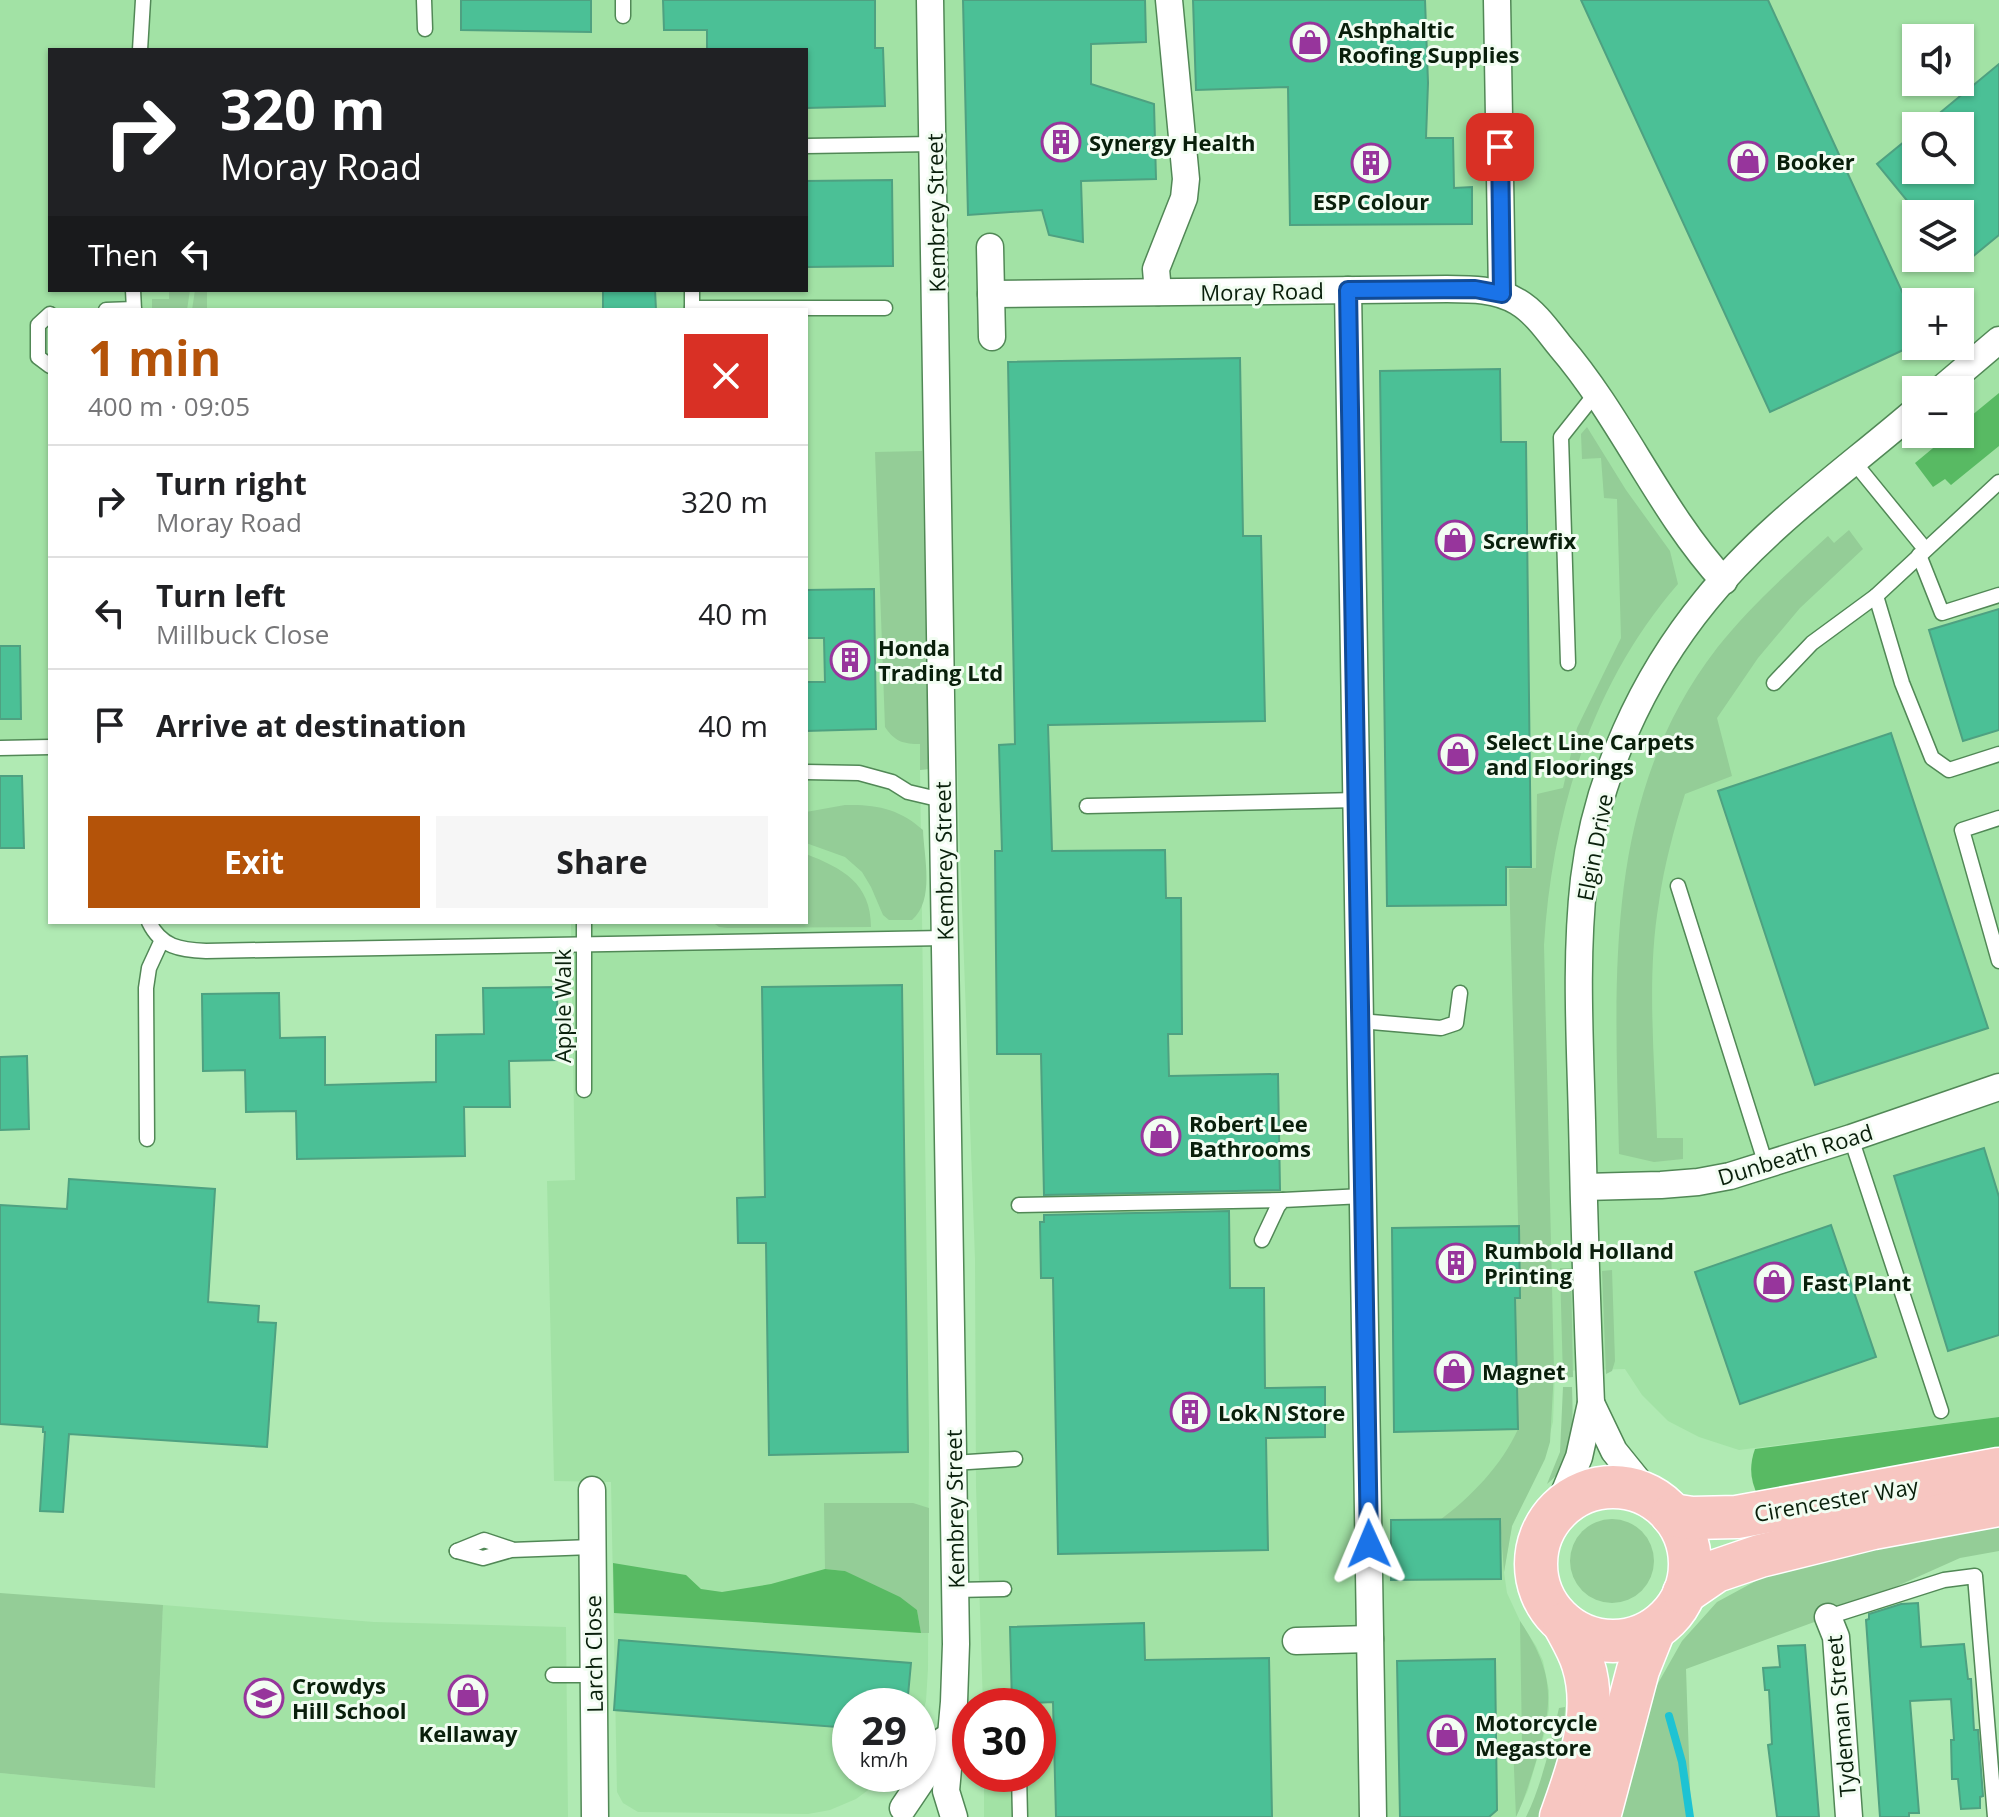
<!DOCTYPE html>
<html lang="en">
<head>
<meta charset="utf-8">
<style>
	:root { --surface:#fff; --page:#f6f6f6; --text:#202124; --muted:#757577; --line:#e0e0e0; --accent:#b45309 }
	body { margin:0; font-family:"Open Sans",sans-serif; background:var(--page); color:var(--text); height:100vh; display:flex; flex-direction:column; font-size:30px; white-space:nowrap }
	* { box-sizing:border-box; margin:0 }
	p { font-size:26px; color:var(--muted) }
	.icon { flex:none; width:44px; height:44px; fill:none; stroke:currentColor; stroke-width:2; stroke-linecap:round; stroke-linejoin:round }
	.map { position:relative; flex:1; overflow:hidden }
	.side { position:absolute; left:48px; top:308px; width:760px; height:616px; display:flex; flex-direction:column; background:var(--surface); border-radius:0px; box-shadow:0 2px 6px #0004 }
	.side>* { flex:none }
	.top-card { position:absolute; left:48px; top:48px; width:760px; height:244px; border-radius:0px; box-shadow:0 2px 6px #0004; background:#202124; color:#fff; overflow:hidden }
	.tools { position:absolute; left:1902px; top:24px; display:grid; gap:16px }
	.tools a { display:grid; place-items:center; width:72px; height:72px; border-radius:0px; background:var(--surface); box-shadow:0 2px 6px #0004; font-size:40px }
	.speed { position:absolute; left:832px; top:1688px; display:flex; gap:16px; font-size:40px; font-weight:700; text-align:center }
	.speed>* { display:grid; place-content:center; width:104px; height:104px; border-radius:50%; background:var(--surface); box-shadow:0 2px 6px #0004; line-height:1 }
	.speed small { font-size:20px; font-weight:400 }
	.speed .limit { border:12px solid #d22; background:#fff; color:#111 }
	.pin { position:absolute; display:grid; place-items:center; width:68px; height:68px; color:#fff; margin:-34px; border-radius:16px; box-shadow:0 4px 12px #0006 }
	.me { position:absolute; width:88px; margin:-44px; rotate:359deg; stroke-linejoin:round; filter:drop-shadow(0 0 6px #0008) }
	.turn { display:flex; align-items:center; gap:28px; height:168px; padding:0 40px; font-size:36px }
	.turn .icon { width:104px; height:104px; stroke-width:2.5 }
	.turn b { display:block; font-size:56px; line-height:68px }
	.then { display:flex; align-items:center; height:76px; padding:0 40px; background:#0003; gap:16px; font-size:30px }
	.round { display:grid; place-items:center; flex:none; width:84px; height:84px; border-radius:0px; background:var(--page) }
	.overview { display:flex; align-items:center; justify-content:space-between; height:136px; padding:0 40px }
	h1 { font-size:48px; font-weight:700; line-height:60px; color:var(--accent) }
	.primary-button { display:flex; gap:16px; margin-top:auto; padding:16px 40px }
	.primary-button a { flex:1; height:92px; border-radius:0px; background:var(--accent); color:#fff; font-size:32px; font-weight:700; line-height:92px; text-align:center }
	.primary-button a+a { background:var(--page); color:var(--text) }
	ul { padding:0; list-style:none }
	li { display:flex; align-items:center; gap:24px; height:112px; padding:0 40px; border-top:2px solid var(--line) }
	li div { flex:1 }
	li b { display:block; font-size:30px }
	li em { font-style:normal }
	.map>svg:first-child { display:block }
	.built { fill:#a2e2a5; fill-rule:evenodd }
	.green { fill:#94cd97 }
	.forest { fill:#58ba63 }
	.lines { fill:none; stroke-linecap:round; stroke-linejoin:round }
	.stream { stroke:#1ec3d3; stroke-width:8 }
	.building { fill:#4bc096; stroke:#4ea181; stroke-width:2 }
	.lane-casing { stroke:#518856; stroke-width:17 }
	.street-casing { stroke:#518856; stroke-width:29 }
	.primary-casing { stroke:#fff; stroke-width:45 }
	.lane { stroke:#fff; stroke-width:14 }
	.street { stroke:#fff; stroke-width:26 }
	.primary { stroke:#f7c6c1; stroke-width:42 }
	.route-casing { stroke:#114b97; stroke-width:20 }
	.route { stroke:#1a73e8; stroke-width:14 }
	.labels { text-anchor:middle; dominant-baseline:central; stroke-width:6; stroke-linejoin:round; paint-order:stroke }
	.poi-label { font-size:22px; font-weight:bold; fill:#091f0b; stroke:#f2fdf2; text-anchor:start }
	.street-label { font-size:22px; fill:#091f0b; stroke:#f2fdf2 }
</style>
</head>
<body>
<div class="map">
<svg width="1999" height="1817" viewBox="0 0 1999 1817">
	<rect width="100%" height="100%" fill="#b0eab3"/>
	<g class="built">
		<path d="M0,0H916L929,769L920,770L929,1431L928,1669L926,1701L918,1729V1706H850V1774H890L856,1799L830,1810L808,1814L638,1812L623,1803L617,1792L611,1482L554,1481L547,1181L575,1180L571,922H806V310H50V739L0,741ZM50,50H806V290H50Z"/>
		<path d="M944,0H1999V1417L1739,1450L1699,1437L1668,1421L1642,1395L1625,1369L1555,1371L1553,1422L1544,1456L1512,1526L1504,1572L1507,1593L1520,1621L1536,1646L1543,1661L1549,1691V1709L1545,1732L1528,1790L1516,1817H984V1774H1038V1706H983L976,1487L975,1259L959,825L944,183ZM1916,38H1960V82H1916ZM1916,126H1960V170H1916ZM1916,214H1960V258H1916ZM1916,302H1960V346H1916ZM1916,390H1960V434H1916Z"/>
		<polygon points="163,1605 374,1622 566,1627 568,1817 0,1817 0,1773 155,1788"/>
	</g>
	<g class="green">
		<polygon points="169,290 190,290 187,310 152,310 152,299 169,299"/>
		<polygon points="195,290 207,290 207,310 192,310"/>
		<path d="M1587,427L1626,490L1670,551L1678,584C1591,684 1552,815 1544,945L1554,1371L1550,1442L1545,1459L1512,1526L1504,1572L1500,1519L1440,1520C1471,1497 1502,1465 1518,1429L1515,1309L1500,1298H1520L1509,869L1536,868L1537,794L1563,788L1577,728L1621,638L1617,499L1604,498L1601,458L1582,459L1581,434Z"/>
		<path d="M922,451L929,769L920,770V744C904,744 895,742 885,727L875,452Z"/>
		<path d="M1849,530L1863,549L1800,608L1758,658L1717,718L1732,776L1685,794C1674,829 1664,866 1659,902C1646,979 1655,1060 1657,1138H1683V1159L1654,1162L1619,1154C1615,977 1602,797 1717,648C1750,606 1789,572 1828,536L1834,543Z"/>
		<path d="M845,805C876,804 900,809 923,830C924,858 935,900 912,920H889L883,915L871,887L862,872L845,857L806,843V812Z"/>
		<path d="M806,854C842,868 871,883 871,927L727,928L719,927L712,922H806Z"/>
		<polygon points="1560,1268 1571,1268 1573,1377 1563,1378"/>
		<polygon points="1612,1270 1615,1361 1612,1371 1606,1374 1602,1271"/>
		<path d="M1563,1387H1572C1573,1419 1576,1463 1547,1484L1560,1452Z"/>
		<polygon points="824,1503 913,1503 929,1508 929,1633 921,1633 917,1610 845,1571 825,1569"/>
		<circle cx="1612" cy="1561" r="42"/>
		<polygon points="1999,1524 1999,1551 1960,1558 1828,1617 1686,1669 1691,1817 1616,1817 1629,1789 1648,1701 1682,1641 1717,1602 1778,1569 1844,1551"/>
		<polygon points="0,1593 163,1605 155,1788 0,1773"/>
		<path d="M1520,1621C1554,1672 1554,1700 1537,1758C1531,1778 1525,1798 1516,1817L1513,1745L1522,1744Z"/>
		<path d="M1565,1707L1563,1751L1543,1817H1526C1543,1782 1550,1745 1559,1708Z"/>
	</g>
	<g class="forest">
		<polygon points="1999,393 1999,446 1951,485 1945,479 1933,487 1915,463 1950,434 1960,434 1960,425"/>
		<path d="M1999,1417V1454L1758,1496C1750,1480 1749,1466 1755,1449Z"/>
		<polygon points="613,1563 686,1575 701,1589 722,1592 771,1584 825,1569 845,1571 900,1597 917,1610 921,1633 614,1613"/>
	</g>
	<g class="lines">
		<polyline class="stream" points="1669,1716 1682,1762 1690,1817"/>
	</g>
	<g class="building">
		<polygon points="461,0 591,0 591,32 461,30"/>
		<polygon points="663,0 875,0 875,48 883,48 885,106 806,108 806,50 707,50 707,30 664,30"/>
		<polygon points="963,0 1145,0 1146,42 1091,44 1091,84 1154,104 1156,179 1081,181 1083,242 1049,235 1042,210 968,215"/>
		<polygon points="1193,0 1425,0 1428,83 1426,138 1453,138 1454,188 1472,187 1472,224 1290,225 1288,87 1196,90"/>
		<polygon points="1581,0 1768,0 1916,322 1916,344 1770,412"/>
		<polygon points="1999,64 1999,235 1960,267 1960,214 1918,214 1877,164 1916,132 1916,170 1960,170 1960,126 1924,126"/>
		<polygon points="892,180 893,266 806,267 806,181"/>
		<polygon points="603,290 655,290 656,310 603,310"/>
		<polygon points="1240,358 1243,536 1261,536 1265,721 1048,725 1052,851 1165,850 1166,898 1181,898 1182,1034 1168,1034 1169,1076 1278,1074 1280,1190 1044,1195 1041,1054 997,1054 995,851 1002,851 999,745 1015,744 1008,362"/>
		<polygon points="1500,369 1501,442 1526,442 1531,867 1506,867 1506,905 1387,906 1380,371"/>
		<polygon points="874,589 876,729 806,731 806,682 825,682 824,638 806,638 806,590"/>
		<polygon points="1999,609 1999,730 1963,741 1929,630"/>
		<polygon points="0,646 20,646 21,719 0,719"/>
		<polygon points="1891,733 1988,1028 1815,1085 1718,791"/>
		<polygon points="0,776 22,776 24,848 0,848"/>
		<polygon points="902,985 908,1452 769,1455 766,1243 738,1243 737,1198 765,1197 762,987"/>
		<polygon points="557,987 558,1060 509,1061 510,1107 464,1107 465,1156 297,1159 296,1111 246,1112 245,1070 203,1071 202,994 279,993 280,1038 325,1037 325,1085 436,1082 436,1035 484,1034 483,988"/>
		<polygon points="27,1056 29,1129 0,1130 0,1057"/>
		<polygon points="1984,1148 1999,1197 1999,1335 1948,1351 1894,1176"/>
		<polygon points="69,1179 215,1189 208,1302 259,1306 258,1322 276,1323 267,1447 69,1434 63,1512 40,1511 45,1432 43,1432 43,1427 0,1424 0,1205 67,1209"/>
		<polygon points="1229,1211 1230,1288 1264,1288 1265,1388 1325,1387 1325,1437 1266,1438 1268,1550 1058,1554 1053,1278 1041,1278 1040,1222 1044,1222 1044,1215"/>
		<polygon points="1831,1225 1876,1357 1740,1404 1695,1272"/>
		<polygon points="1519,1226 1520,1298 1515,1298 1518,1429 1394,1432 1392,1228"/>
		<polygon points="1500,1519 1501,1579 1391,1580 1391,1520"/>
		<polygon points="1918,1603 1921,1647 1964,1644 1968,1679 1971,1679 1974,1730 1978,1730 1983,1796 1980,1797 1980,1808 1961,1809 1958,1779 1952,1779 1951,1740 1954,1740 1951,1699 1910,1701 1919,1813 1909,1813 1909,1817 1880,1817 1866,1620 1869,1619 1869,1614 1901,1604"/>
		<polygon points="1144,1623 1145,1660 1269,1658 1272,1817 1056,1817 1053,1702 1012,1704 1010,1627"/>
		<polygon points="619,1640 911,1663 907,1706 850,1706 850,1728 614,1710"/>
		<polygon points="1805,1645 1819,1817 1777,1817 1768,1745 1772,1744 1769,1690 1765,1690 1763,1668 1780,1667 1778,1646"/>
		<polygon points="1495,1659 1497,1810 1489,1817 1400,1817 1397,1661"/>
	</g>
	<g class="lines">
		<g class="lane-casing">
			<g id="lane">
				<polyline points="424,0 425,29"/>
				<polyline points="623,0 623,16"/>
				<polyline points="140,50 143,0"/>
				<polyline points="806,146 934,144"/>
				<polyline points="133,290 134,310"/>
				<polyline points="692,290 692,310"/>
				<polyline points="692,308 885,308"/>
				<polyline points="106,310 134,309"/>
				<polyline points="50,314 38,325 38,357 50,366"/>
				<polyline points="1854,462 1925,549"/>
				<polyline points="1919,555 1942,613 1999,595"/>
				<polyline points="1876,596 1902,683 1932,758 1949,770 1999,754"/>
				<polyline points="1568,663 1561,437 1596,393"/>
				<polyline points="1774,683 1812,643 1876,596 1999,482"/>
				<polyline points="0,748 50,747"/>
				<polyline points="806,772 859,773 892,782 908,792 942,800"/>
				<polyline points="1087,806 1357,800"/>
				<polyline points="1999,818 1962,830 1999,961"/>
				<polyline points="1678,886 1766,1165"/>
				<path d="M149,922C161,947 180,950 206,951L944,938"/>
				<polyline points="584,922 584,1090"/>
				<polyline points="1360,1021 1441,1028 1456,1023 1460,993"/>
				<polyline points="1851,1138 1941,1411"/>
				<polyline points="147,1139 146,988 149,968 161,942"/>
				<polyline points="1019,1205 1283,1200"/>
				<polyline points="1262,1240 1278,1206 1283,1200 1363,1196"/>
				<polyline points="953,1463 1015,1459"/>
				<polyline points="457,1551 483,1558 511,1550 592,1547"/>
				<polyline points="457,1551 484,1540 511,1549"/>
				<polyline points="955,1590 1004,1589"/>
				<polyline points="1828,1617 1944,1580 1975,1576 1995,1817"/>
				<polyline points="553,1675 594,1675"/>
				<polyline points="1019,1774 1020,1817"/>
			</g>
		</g>
		<g class="street-casing">
			<g id="street">
				<polyline points="930,0 956,1644 954,1702 946,1791 954,1817"/>
				<polyline points="1497,0 1502,294"/>
				<polyline points="990,247 992,337"/>
				<polyline points="1348,290 1373,1817"/>
				<polyline points="1158,292 1156,269 1184,198 1186,179 1169,0"/>
				<path d="M991,294L1447,289C1471,289 1497,289 1518,302C1535,312 1548,331 1560,346C1622,418 1659,510 1724,581"/>
				<polyline points="1940,390 1999,340"/>
				<polyline points="1584,1187 1661,1185 1698,1182 1730,1176 1851,1138 1999,1087"/>
				<polyline points="1591,1403 1614,1451 1652,1498"/>
				<polyline points="592,1490 595,1817"/>
				<path d="M1555,1515L1579,1457L1591,1403C1587,1309 1584,1214 1582,1120C1580,1040 1575,959 1584,879C1596,779 1642,678 1706,600C1765,527 1845,471 1916,410"/>
				<polyline points="1828,1617 1836,1637 1849,1817"/>
				<polyline points="1296,1641 1370,1639"/>
				<polyline points="903,1808 936,1759 944,1740"/>
			</g>
		</g>
		<g class="primary-casing">
			<g id="primary">
				<circle cx="1613" cy="1564" r="77"/>
				<polyline points="1672,1515 1692,1518 1737,1517 1999,1469"/>
				<polyline points="1684,1593 1716,1571 1760,1556 1873,1528 1999,1505"/>
				<path d="M1561,1817C1578,1770 1599,1714 1583,1664C1579,1650 1571,1637 1564,1624"/>
				<polyline points="1599,1817 1638,1670 1654,1630"/>
			</g>
		</g>
		<use href="#lane" class="lane"/>
		<use href="#street" class="street"/>
		<use href="#primary" class="primary"/>
	</g>
	<g class="lines">
		<g class="route-casing">
			<polyline id="route" points="1369,1544 1348,290 1475,289 1502,294 1500,147"/>
		</g>
		<use href="#route" class="route"/>
	</g>
	<defs>
		<g id="shop-ring" transform="scale(2)"><circle r="9.5" fill="#f2fdf2" stroke="#97359c" stroke-width="1.5"/><path d="M-5-2.5h2.3a2.7 3.5 0 0 1 5.4 0H5L5.5 6h-11ZM-1.5-2.5h3a1.5 2.3 0 0 0-3 0Z" fill="#97359c"/></g>
		<g id="building-ring" transform="scale(2)"><circle r="9.5" fill="#f2fdf2" stroke="#97359c" stroke-width="1.5"/><path d="M-4-6H4V6H1V3H-1V6H-4ZM-2.5-4.3h1.7v1.8h-1.7ZM.8-4.3h1.7v1.8H.8ZM-2.5-1h1.7V.8h-1.7ZM.8-1h1.7V.8H.8Z" fill="#97359c"/></g>
		<g id="school-ring" transform="scale(2)"><circle r="9.5" fill="#f2fdf2" stroke="#97359c" stroke-width="1.5"/><path d="M0-5L7-2L0 1L-7-2ZM-4 1L0 2.5L4 1V4Q0 6-4 4Z" fill="#97359c"/></g>
	</defs>
	<g fill-rule="evenodd">
		<use href="#shop-ring" x="1310" y="42"/>
		<use href="#building-ring" x="1061" y="142"/>
		<use href="#shop-ring" x="1748" y="161"/>
		<use href="#building-ring" x="1371" y="163"/>
		<use href="#shop-ring" x="1455" y="540"/>
		<use href="#building-ring" x="850" y="660"/>
		<use href="#shop-ring" x="1458" y="754"/>
		<use href="#shop-ring" x="1161" y="1136"/>
		<use href="#building-ring" x="1456" y="1263"/>
		<use href="#shop-ring" x="1774" y="1282"/>
		<use href="#shop-ring" x="1454" y="1371"/>
		<use href="#building-ring" x="1190" y="1412"/>
		<use href="#shop-ring" x="468" y="1695"/>
		<use href="#school-ring" x="264" y="1698"/>
		<use href="#shop-ring" x="1447" y="1735"/>
	</g>
	<g class="labels">
		<g class="poi-label">
			<text x="1338" y="29">Ashphaltic<tspan x="1338" dy="25">Roofing Supplies</tspan></text>
			<text x="1089" y="142">Synergy Health</text>
			<text x="1776" y="161">Booker</text>
			<text x="1371" y="201" text-anchor="middle">ESP Colour</text>
			<text x="1483" y="540">Screwfix</text>
			<text x="878" y="647">Honda<tspan x="878" dy="25">Trading Ltd</tspan></text>
			<text x="1486" y="741">Select Line Carpets<tspan x="1486" dy="25">and Floorings</tspan></text>
			<text x="1189" y="1123">Robert Lee<tspan x="1189" dy="25">Bathrooms</tspan></text>
			<text x="1484" y="1250">Rumbold Holland<tspan x="1484" dy="25">Printing</tspan></text>
			<text x="1802" y="1282">Fast Plant</text>
			<text x="1482" y="1371">Magnet</text>
			<text x="1218" y="1412">Lok N Store</text>
			<text x="292" y="1685">Crowdys<tspan x="292" dy="25">Hill School</tspan></text>
			<text x="1475" y="1722">Motorcycle<tspan x="1475" dy="25">Megastore</tspan></text>
			<text x="468" y="1733" text-anchor="middle">Kellaway</text>
		</g>
		<g class="street-label">
			<text transform="translate(935 213) rotate(-91)">Kembrey Street</text>
			<text transform="translate(1262 291) rotate(-1)">Moray Road</text>
			<text transform="translate(1594 847) rotate(-79)">Elgin Drive</text>
			<text transform="translate(943 861) rotate(-91)">Kembrey Street</text>
			<text transform="translate(562 1006) rotate(-90)">Apple Walk</text>
			<text transform="translate(1795 1154) rotate(-17)">Dunbeath Road</text>
			<text transform="translate(1836 1499) rotate(-10)">Cirencester Way</text>
			<text transform="translate(954 1509) rotate(-91)">Kembrey Street</text>
			<text transform="translate(593 1654) rotate(-91)">Larch Close</text>
			<text transform="translate(1840 1716) rotate(-95)">Tydeman Street</text>
		</g>
	</g>
</svg>
<div class="tools">
<a><svg class="icon" aria-label="sound" viewBox="0 0 24 24"><path d="M4 9h4l5-4v14l-5-4H4zM17 9q2 3 0 6"/></svg></a>
<a><svg class="icon" aria-label="search" viewBox="0 0 24 24"><circle cx="10" cy="10" r="6"/><path d="M15 15l6 6"/></svg></a>
<a><svg class="icon" aria-label="layers" viewBox="0 0 24 24"><path d="M12 4l9 5-9 5-9-5zM3 14l9 5 9-5"/></svg></a>
<a>+</a>
<a>−</a>
</div>
<div class="speed"><div>29<small>km/h</small></div><div class="limit">30</div></div>
<div class="pin" style="left:1500px;top:147px;background:#d93025"><svg class="icon" aria-label="arrive" viewBox="0 0 24 24"><path d="M6 21V4h12l-3 4 3 4H6"/></svg></div>
<svg class="me" style="left:1369px;top:1544px" viewBox="-20 -20 40 40"><path d="M0-17L14 15 0 8-14 15z" fill="#1a73e8" stroke="#fff" stroke-width="4"/></svg>
<div class="top-card">
<div class="turn"><svg class="icon" aria-label="right" viewBox="0 0 24 24"><path d="M7 20v-9h11M14 6l5 5-5 5"/></svg><div><b>320 m</b>Moray Road</div></div>
<div class="then">Then<svg class="icon" aria-label="left" viewBox="0 0 24 24"><path d="M17 20v-9H6M10 6l-5 5 5 5"/></svg></div>
</div>
<section class="side">
<div class="overview"><div><h1>1 min</h1><p>400 m · 09:05</p></div><a class="round" style="background:#d93025;color:#fff"><svg class="icon" aria-label="close" viewBox="0 0 24 24"><path d="M6 6l12 12M18 6L6 18"/></svg></a></div>
<ul>
<li><svg class="icon" aria-label="right" viewBox="0 0 24 24"><path d="M7 20v-9h11M14 6l5 5-5 5"/></svg><div><b>Turn right</b><p>Moray Road</p></div><em>320 m</em></li>
<li><svg class="icon" aria-label="left" viewBox="0 0 24 24"><path d="M17 20v-9H6M10 6l-5 5 5 5"/></svg><div><b>Turn left</b><p>Millbuck Close</p></div><em>40 m</em></li>
<li><svg class="icon" aria-label="arrive" viewBox="0 0 24 24"><path d="M6 21V4h12l-3 4 3 4H6"/></svg><div><b>Arrive at destination</b></div><em>40 m</em></li>
</ul>
<div class="primary-button"><a>Exit</a><a>Share</a></div>
</section>
</div>
</body>
</html>
